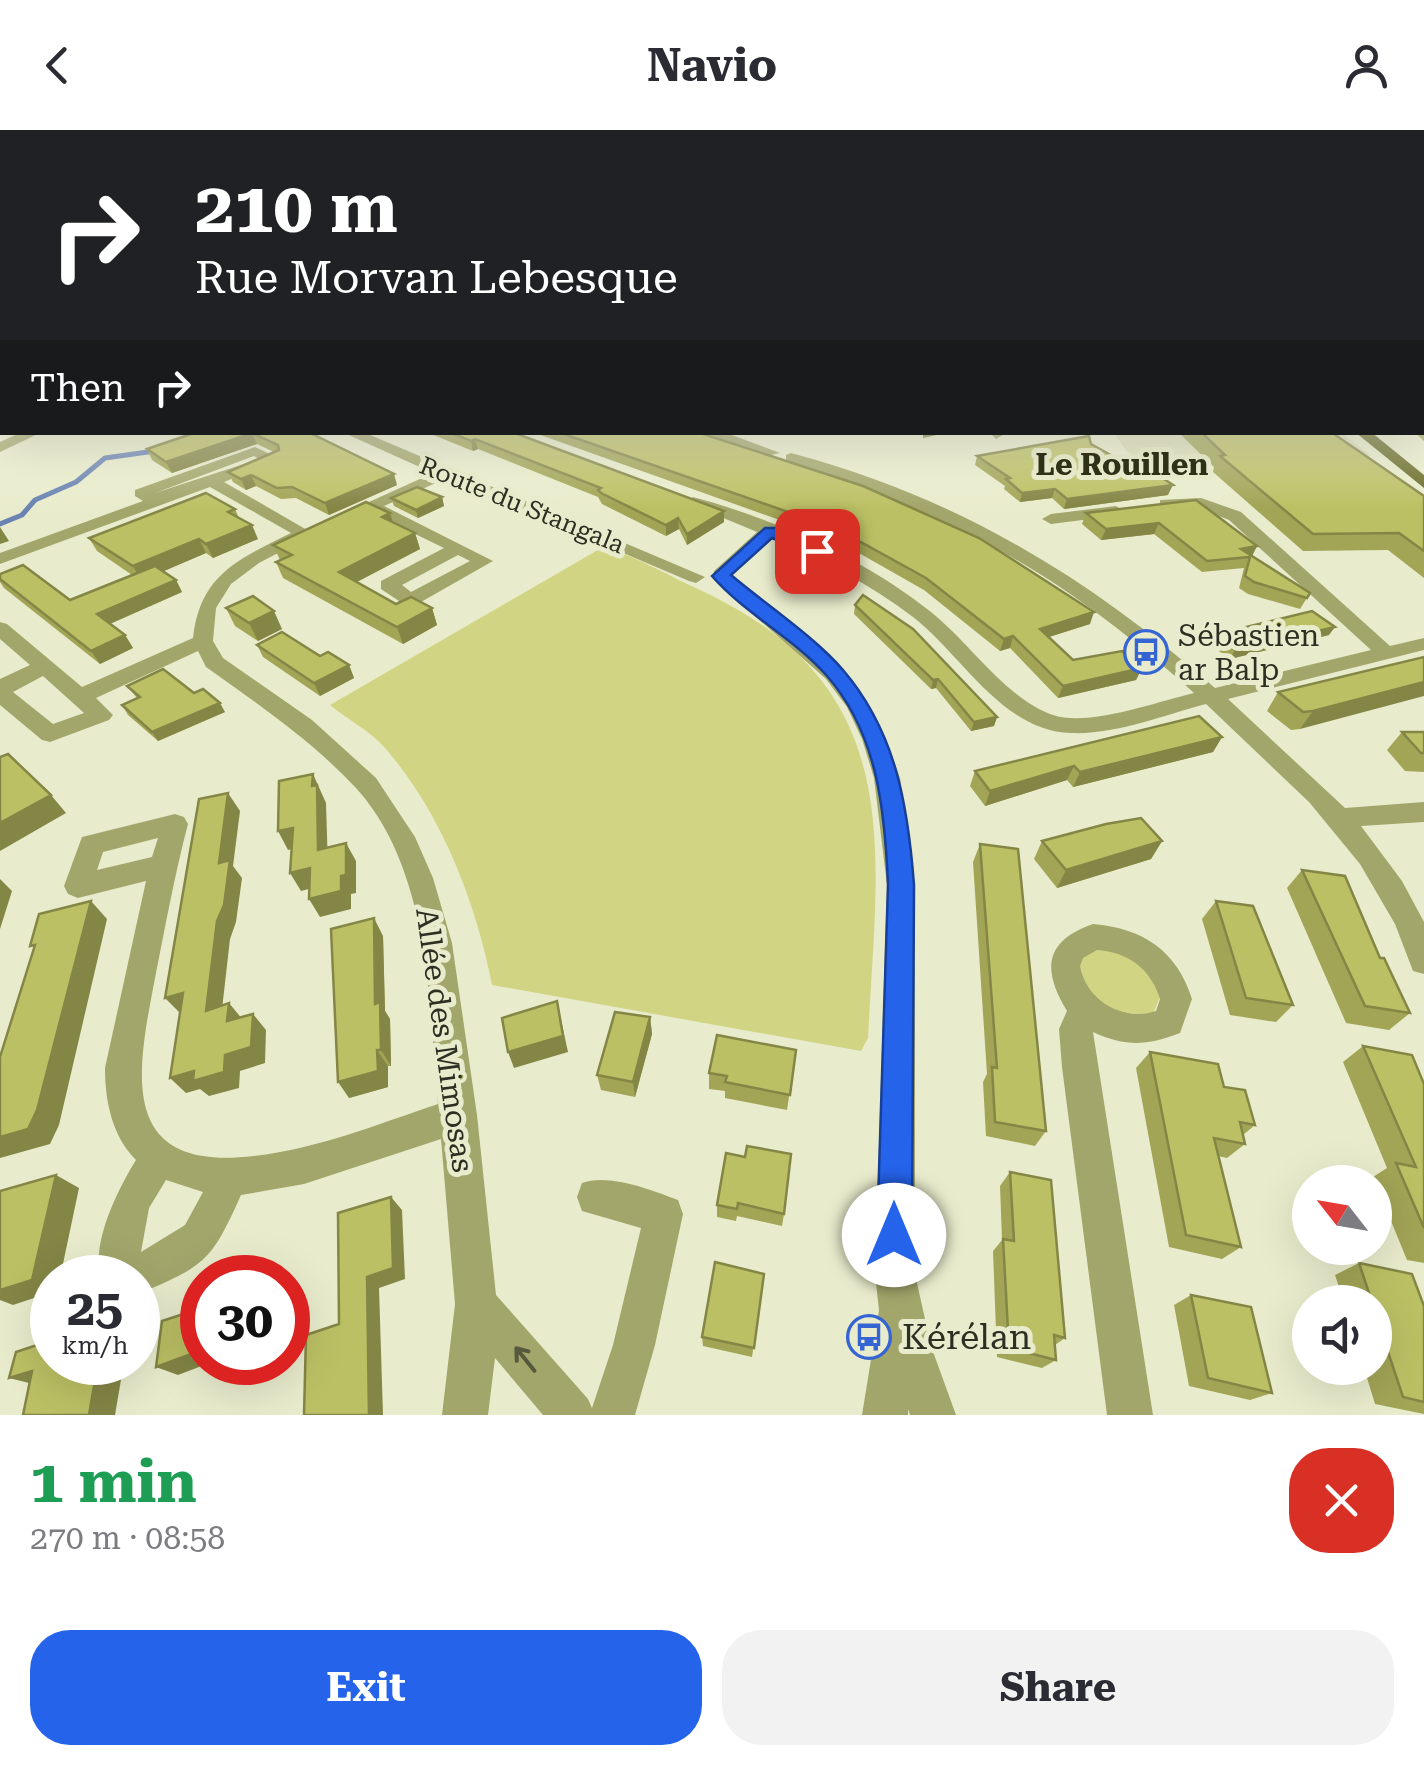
<!DOCTYPE html>
<html lang="en">
<head>
<meta charset="utf-8">
<style>
	:root { --surface:#fff; --page:#f2f2f3; --text:#2b2b33; --muted:#7c7c81; --accent:#2563eb }
	body { margin:0; font-family:"Roboto Serif",serif; background:var(--page); color:var(--text); height:100vh; display:flex; flex-direction:column; font-size:38px; white-space:nowrap }
	* { box-sizing:border-box; margin:0 }
	p { font-size:32px; color:var(--muted) }
	.icon { flex:none; width:55px; height:55px; fill:none; stroke:currentColor; stroke-width:2; stroke-linecap:round; stroke-linejoin:round }
	.map { position:relative; height:1285px; overflow:hidden }
	.side { display:flex; flex-direction:column; background:var(--surface); flex:1 }
	.side>* { flex:none }
	.hud { position:absolute; left:0px; top:0px; width:1425px; height:305px; box-shadow:0 10px 40px #0002; background:#202124; color:#fff; overflow:hidden }
	.needle { width:65px; rotate:301deg }
	.controls { position:absolute; left:1292px; top:1035px; display:grid; gap:20px }
	.controls a { display:grid; place-items:center; width:100px; height:100px; border-radius:50%; background:var(--surface); box-shadow:0 10px 40px #0002; font-size:50px }
	.speed { position:absolute; left:30px; top:1125px; display:flex; gap:20px; font-size:50px; font-weight:700; text-align:center }
	.speed>* { display:grid; place-content:center; width:130px; height:130px; border-radius:50%; background:var(--surface); box-shadow:0 10px 40px #0002; line-height:1 }
	.speed small { font-size:25px; font-weight:400 }
	.speed .limit { border:15px solid #d22; background:#fff; color:#111 }
	.pin { position:absolute; display:grid; place-items:center; width:85px; height:85px; color:#fff; margin:-42px; border-radius:20px; box-shadow:0 5px 15px #0006 }
	.me { position:absolute; width:110px; margin:-55px; rotate:0deg; stroke-linejoin:round; filter:drop-shadow(0 0 8px #0008) }
	.turn { display:flex; align-items:center; gap:35px; height:210px; padding:0 30px; font-size:45px }
	.turn .icon { width:130px; height:130px; stroke-width:2.5 }
	.turn b { display:block; font-size:70px; line-height:85px }
	.then { display:flex; align-items:center; height:95px; padding:0 30px; background:#0003; gap:20px; font-size:38px }
	.round { display:grid; place-items:center; flex:none; width:105px; height:105px; border-radius:40px; background:var(--page) }
	.headline { display:flex; align-items:center; justify-content:space-between; height:170px; padding:0 30px }
	h1 { font-size:60px; font-weight:700; line-height:75px; color:#1e9e55 }
	.button { display:flex; gap:20px; margin-top:auto; padding:20px 30px }
	.button a { flex:1; height:115px; border-radius:40px; background:var(--accent); color:#fff; font-size:40px; font-weight:700; line-height:115px; text-align:center }
	.button a+a { background:var(--page); color:var(--text) }
	header { display:flex; justify-content:space-between; align-items:center; height:130px; padding:0 30px; background:var(--surface); font-size:45px; font-weight:700 }
	.map>svg:first-child { display:block }
	.built { fill:#dcdfb9 }
	.green { fill:#d1d583 }
	.lines { fill:none; stroke-linecap:round; stroke-linejoin:round }
	.stream { stroke:#6a83b3; stroke-width:5 }
	.street { fill:#a3a66b; fill-rule:evenodd }
	.primary { fill:#686a27; fill-rule:evenodd }
	.highway { stroke:#535423; stroke-width:30 }
	.wall { fill:#a2a556 }
	.shaded-wall { fill:#848646 }
	.building { fill:#bcc064; stroke:#848646; stroke-width:2.5 }
	.oneway { stroke:#57593c }
	.route { fill:#2563eb; stroke:#184099; stroke-width:2.5 }
	.labels { text-anchor:middle; dominant-baseline:central; stroke-width:10; stroke-linejoin:round; paint-order:stroke }
	.far-street-label { font-size:25px; fill:#2e2f23; stroke:#e9eccc }
	.far-quarter-label { font-size:30px; font-weight:bold; fill:#303218; stroke:#e9eccc }
	.poi-label { font-size:30px; fill:#2e2f23; stroke:#e9eccc; text-anchor:start }
	.street-label { font-size:30px; fill:#2e2f23; stroke:#e9eccc }
	.near-poi-label { font-size:35px; fill:#2e2f23; stroke:#e9eccc; text-anchor:start }
</style>
</head>
<body>
<header><svg class="icon" aria-label="back" viewBox="0 0 24 24"><path d="M15 5l-7 7 7 7"/></svg>Navio<svg class="icon" aria-label="person" viewBox="0 0 24 24"><circle cx="12" cy="8" r="4"/><path d="M4 21q1-7 8-7t8 7"/></svg></header>
<div class="map">
<svg width="1424" height="1285" viewBox="0 0 1424 1285">
	<rect width="100%" height="100%" fill="#e9eccc"/>
	<polygon class="built" points="1114,303 1342,303 1372,326 1182,328 1151,333 1127,322"/>
	<g class="green">
		<path d="M603,417C636,426 669,446 700,460C909,557 878,714 868,908L861,921L492,855C476,772 441,682 385,618C370,601 347,589 330,575Z"/>
		<polygon points="1106,817 1136,826 1162,862 1153,884 1109,883 1077,848 1082,825"/>
	</g>
	<g class="lines">
		<polyline class="stream" points="0,394 22,385 35,370 76,352 105,328 155,321"/>
		<g class="street">
			<rect x="1422" y="206" width="2" height="7"/>
			<polygon points="0,221 2,222 2,231 0,230"/>
			<polygon points="22,302 42,302 0,322 0,312"/>
			<path d="M342,302H363L705,447L696,453L689,451L447,348L384,376L493,431L421,472L399,471L381,459V451L444,418L370,382L345,392L336,387L433,343ZM458,425L470,431L411,462L402,455Z"/>
			<polygon points="701,302 724,302 780,323 767,326"/>
			<polygon points="989,302 1003,302 1003,305 996,309"/>
			<path d="M255,317L280,329L224,352L314,404L259,433L231,454L216,478L213,511L223,528L312,590L376,648L415,707L433,748L452,813L477,985L496,1165L588,1269L592,1278L613,1215L641,1098L582,1081L577,1067L582,1053C608,1043 652,1060 678,1070L683,1084L655,1215L635,1285H543L495,1228L488,1285H442L455,1174L441,1009L304,1054L241,1065C211,1132 205,1136 138,1164V1148H102C89,1116 119,1057 136,1030C112,1006 105,971 105,938L146,751L78,768L68,764L64,756L82,707L175,684L184,687L188,694C175,743 166,793 156,843C138,937 113,1043 254,1026C317,1019 378,994 438,974C429,871 430,740 356,658C312,611 258,574 206,537L198,521L96,568L113,585L109,590L50,612L42,610L0,575V549L30,535L0,509V492L7,494L82,557L193,508C200,444 239,429 291,403L210,357L0,434V423L143,371L135,366V360ZM254,326L259,329L155,363ZM43,546L84,583L53,594L13,562ZM158,708L152,727L97,740L103,722ZM166,1050L203,1062L185,1095L141,1122L149,1078Z"/>
			<path d="M791,323C956,367 1087,446 1215,558L1371,520L1229,390L1199,378H1160V370L1201,368L1241,382L1390,516L1424,508V520L1228,569L1345,678L1424,672V692L1361,696L1402,751L1424,792V844L1413,841L1395,794L1360,734L1309,672L1206,574C1164,585 1115,605 1071,603C1002,601 962,525 913,487C870,454 821,429 771,408L730,446L812,511L842,540L868,575L886,609L900,648L915,755V1144L931,1216L956,1285H910L908,1279V1285H862L879,1180L875,1144L887,755L874,648L862,609L847,577L826,549L713,449L714,441L757,402L685,372L693,367C775,389 865,429 931,482C970,513 1005,568 1053,585C1089,597 1156,572 1194,563C1062,444 955,385 786,331V325Z"/>
			<polygon points="1116,376 1124,381 1122,385 1051,394 1042,389 1051,384"/>
			<path d="M1093,794C1143,798 1177,821 1192,869L1180,903C1146,916 1126,917 1093,902L1153,1285H1107L1062,937L1059,899L1067,881C1042,840 1044,811 1093,794ZM1097,820C1128,822 1151,839 1160,869L1156,881C1122,892 1086,870 1080,836L1083,828Z"/>
		</g>
		<polygon class="primary" points="1355,302 1371,302 1424,345 1424,358"/>
		<polyline class="highway" points="0,201 2,200"/>
	</g>
	<g class="wall">
		<polygon points="1422,217 1424,218 1424,311 1414,302 1422,302"/>
		<polygon points="197,302 308,302 397,355 329,385 296,368 281,369 256,356 246,360 233,352 228,342 274,322 257,314 172,343 152,330 147,319"/>
		<polygon points="426,302 512,302 724,381 724,392 687,415 679,399 666,406 602,374 598,367 478,319 473,321"/>
		<polygon points="532,302 703,302 703,304 1090,494 1049,507 1073,530 1142,538 1136,550 1058,568 1010,518 1000,521 924,460 836,410"/>
		<polygon points="1178,302 1331,302 1424,366 1424,448 1388,420 1303,421 1213,342 1214,337"/>
		<polygon points="1091,314 1168,365 1064,379 1052,368 1020,372 1004,359 1005,356 975,335 977,326"/>
		<polygon points="442,367 444,376 418,388 394,376 391,368"/>
		<polygon points="1196,370 1257,416 1252,426 1310,463 1300,479 1248,464 1239,458 1244,438 1202,442 1154,404 1101,410 1082,394 1086,383"/>
		<polygon points="235,379 239,388 258,409 213,428 206,423 163,441 176,450 182,462 110,494 125,505 133,518 100,534 4,458 0,452 0,444 70,470 132,445 97,421 89,408"/>
		<polygon points="393,393 415,403 420,419 357,452 396,474 432,478 437,495 403,514 283,448 276,432 280,430 273,415"/>
		<polygon points="855,475 997,587 994,596 971,601 936,558 931,559 854,484"/>
		<polygon points="226,478 282,499 258,511 235,496"/>
		<polygon points="1213,505 1329,505 1230,529 1209,514"/>
		<polygon points="257,515 349,535 354,548 320,566 263,527"/>
		<polygon points="1424,527 1300,599 1291,600 1267,581 1278,562"/>
		<polygon points="127,556 194,563 225,582 158,611 128,585 122,575 137,568"/>
		<polygon points="1402,602 1424,602 1424,642 1405,641 1387,620"/>
		<polygon points="1222,607 1213,622 1073,657 1067,650 985,676 970,656 975,641"/>
		<polygon points="1042,711 1162,711 1151,729 1057,758 1034,729"/>
		<polygon points="980,714 1046,1001 1035,1016 986,1006 983,952 987,944 973,732"/>
		<polygon points="1302,740 1380,828 1410,883 1389,900 1346,893 1287,758"/>
		<polygon points="1216,771 1293,875 1276,892 1230,885 1202,789"/>
		<polygon points="383,806 385,881 390,889 391,936 388,936 388,957 349,968"/>
		<polygon points="650,887 652,904 635,967 601,960 597,945"/>
		<polygon points="1363,916 1424,954 1424,1133 1407,1130 1373,1047 1387,1038 1343,932"/>
		<polygon points="796,920 787,980 725,968 725,961 709,959 709,943"/>
		<polygon points="1150,922 1224,957 1255,995 1243,1005 1245,1014 1227,1028 1218,1026 1241,1117 1222,1129 1169,1117 1136,938"/>
		<polygon points="745,1027 784,1084 782,1096 737,1086 736,1091 717,1087 717,1075"/>
		<polygon points="1010,1042 1065,1208 1055,1215 1056,1230 1042,1238 997,1227 993,1121 1002,1110 1000,1056"/>
		<polygon points="1359,1133 1424,1176 1424,1284 1375,1274 1364,1238 1375,1238 1375,1172 1344,1172 1335,1145"/>
		<polygon points="764,1144 752,1227 703,1216 702,1207"/>
		<polygon points="1191,1165 1272,1263 1250,1270 1189,1256 1174,1175"/>
	</g>
	<g class="shaded-wall">
		<polygon points="923,302 951,302 923,308"/>
		<polygon points="252,303 257,314 172,343 166,332"/>
		<polygon points="475,309 478,319 473,321 471,311"/>
		<polygon points="394,344 397,355 329,385 325,373"/>
		<polygon points="251,345 256,356 246,360 241,349"/>
		<polygon points="1173,355 1168,365 1064,379 1067,369"/>
		<polygon points="1055,359 1052,368 1020,372 1022,363"/>
		<polygon points="442,367 444,376 418,388 416,380"/>
		<polygon points="724,381 724,392 687,415 687,404"/>
		<polygon points="390,383 395,399 382,387"/>
		<polygon points="678,388 679,399 666,406 666,395"/>
		<polygon points="1159,393 1154,404 1101,410 1106,399"/>
		<polygon points="252,395 258,409 213,428 206,414"/>
		<polygon points="0,397 9,411 0,414"/>
		<polygon points="415,403 420,419 345,458 339,442"/>
		<polygon points="199,409 206,423 141,451 133,436"/>
		<polygon points="1257,416 1251,428 1241,419"/>
		<polygon points="176,450 182,462 105,496 97,484"/>
		<polygon points="432,478 437,495 403,514 397,497"/>
		<polygon points="274,481 282,499 258,511 249,493"/>
		<polygon points="1094,482 1090,494 1036,511 1040,499"/>
		<polygon points="1335,497 1329,505 1230,529 1235,520"/>
		<polygon points="125,505 133,518 100,534 91,521"/>
		<polygon points="1013,506 1010,518 1000,521 1004,509"/>
		<polygon points="349,535 354,548 320,566 314,553"/>
		<polygon points="1142,538 1136,550 1058,568 1063,556"/>
		<polygon points="938,549 936,558 931,559 933,550"/>
		<polygon points="1424,552 1424,566 1300,599 1313,581"/>
		<polygon points="220,573 225,582 158,611 152,602"/>
		<polygon points="997,587 994,596 971,601 974,592"/>
		<polygon points="1222,607 1213,622 1073,657 1080,642"/>
		<polygon points="1074,636 1067,650 985,676 990,661"/>
		<polygon points="313,644 326,673 328,738 318,720 312,656"/>
		<polygon points="228,663 240,681 233,736 242,748 236,792 230,809 220,897 206,881 219,733"/>
		<polygon points="51,665 66,683 0,721 0,693"/>
		<polygon points="293,698 303,716 288,720 278,701"/>
		<polygon points="1162,711 1151,729 1057,758 1066,740"/>
		<polygon points="346,713 356,731 356,763 351,764 351,779 320,787 309,769 341,746"/>
		<polygon points="310,738 320,756 301,761 290,743"/>
		<polygon points="0,749 12,761 0,799"/>
		<polygon points="91,771 107,789 59,995 50,1014 0,1028 0,1007"/>
		<polygon points="374,788 383,806 385,881 390,889 391,936 381,920 375,874"/>
		<polygon points="183,863 181,884 165,868"/>
		<polygon points="557,871 568,922 514,938 508,922"/>
		<polygon points="229,873 243,890 227,891"/>
		<polygon points="253,884 266,900 265,933 240,941 239,958 209,966 200,959 186,963 170,948 225,925"/>
		<polygon points="650,887 652,904 635,967 633,952"/>
		<polygon points="377,920 388,936 388,957 349,968 338,952"/>
		<polygon points="56,1045 79,1058 60,1148 52,1148 52,1162 13,1175 0,1170 0,1160"/>
		<polygon points="391,1067 402,1080 405,1149 379,1158 383,1285 369,1285 367,1147"/>
		<polygon points="202,1220 202,1232 212,1232 178,1245 156,1237"/>
		<polygon points="98,1232 124,1232 115,1285 89,1285"/>
		<polygon points="32,1241 37,1255 9,1248"/>
	</g>
	<g class="building">
		<polygon points="1422,217 1424,218 1424,274 1422,272"/>
		<polygon points="197,302 308,302 394,344 325,373 292,357 277,358 251,345 241,349 228,342 279,320 278,315 252,303 166,332 147,319"/>
		<polygon points="449,302 512,302 724,381 687,404 678,388 666,395 601,363 598,360 601,358 475,309 471,311"/>
		<polygon points="558,302 697,302 863,356 979,408 1094,482 1040,499 1073,530 1122,521 1142,538 1063,556 1013,506 1004,509 926,448 837,399"/>
		<polygon points="1201,302 1331,302 1424,366 1424,421 1399,403 1313,404 1220,326 1225,325"/>
		<polygon points="1089,306 1091,314 1141,342 1152,341 1173,355 1067,369 1055,359 1022,363 1006,349 1010,348 977,326"/>
		<polygon points="417,357 442,367 416,380 391,368"/>
		<polygon points="206,363 235,379 228,382 252,395 206,414 199,409 133,436 89,408"/>
		<polygon points="1196,370 1257,416 1241,419 1310,463 1307,468 1254,452 1245,446 1250,427 1207,431 1159,393 1106,399 1086,383"/>
		<polygon points="366,372 390,383 382,387 415,403 339,442 396,474 411,467 432,478 397,497 276,432 292,425 273,415"/>
		<polygon points="23,435 70,470 155,436 176,450 97,484 125,505 91,521 0,449 0,444"/>
		<polygon points="863,465 913,499 997,587 974,592 938,549 933,550 855,475"/>
		<polygon points="253,466 274,481 249,493 226,478"/>
		<polygon points="1312,481 1335,497 1235,520 1213,505"/>
		<polygon points="282,502 320,526 328,522 349,535 314,553 257,515"/>
		<polygon points="1424,527 1424,552 1313,581 1303,582 1278,562"/>
		<polygon points="163,539 194,563 203,559 220,573 152,602 122,575 140,567 127,556"/>
		<polygon points="1199,586 1222,607 1080,642 1074,636 990,661 975,641"/>
		<polygon points="1402,602 1424,602 1424,623 1421,623"/>
		<polygon points="8,624 51,665 0,693 0,627"/>
		<polygon points="313,644 312,656 317,655 318,720 346,713 346,745 341,746 341,761 309,769 310,738 290,743 293,698 278,701 279,651"/>
		<polygon points="228,663 219,733 230,730 224,775 217,791 206,881 229,873 227,891 253,884 251,917 225,925 224,942 193,951 194,941 170,948 183,863 165,868 199,669"/>
		<polygon points="1141,688 1162,711 1066,740 1042,711 1106,694"/>
		<polygon points="980,714 1018,719 1046,1001 995,992 992,937 997,938"/>
		<polygon points="1302,740 1345,746 1380,828 1384,828 1410,883 1365,876"/>
		<polygon points="91,771 37,980 28,999 0,1007 0,927 35,815 30,816 39,784"/>
		<polygon points="1216,771 1253,776 1293,875 1246,868"/>
		<polygon points="374,788 375,874 380,872 381,920 377,920 378,941 338,952 331,799"/>
		<polygon points="557,871 563,906 508,922 502,888"/>
		<polygon points="615,882 650,887 633,952 597,945"/>
		<polygon points="717,905 796,920 790,965 725,952 727,946 709,943"/>
		<polygon points="1363,916 1412,925 1424,954 1424,1098 1396,1033 1416,1037"/>
		<polygon points="1150,922 1218,934 1224,957 1245,960 1255,995 1240,992 1245,1014 1214,1008 1241,1117 1186,1105"/>
		<polygon points="747,1016 791,1024 784,1084 738,1073 737,1079 717,1075 726,1023 745,1027"/>
		<polygon points="1010,1042 1051,1050 1065,1208 1054,1205 1056,1230 1009,1218 1003,1109 1014,1111"/>
		<polygon points="56,1045 32,1150 0,1160 0,1061"/>
		<polygon points="391,1067 393,1138 367,1147 369,1285 304,1285 306,1205 339,1194 338,1083"/>
		<polygon points="715,1132 764,1144 754,1218 702,1207"/>
		<polygon points="1359,1133 1412,1144 1424,1176 1424,1272 1403,1267 1375,1183 1375,1172 1372,1172"/>
		<polygon points="1191,1165 1251,1177 1272,1263 1208,1248"/>
		<polygon points="202,1178 202,1220 156,1237 162,1191"/>
		<polygon points="52,1210 52,1232 98,1232 89,1285 23,1285 32,1241 9,1248 16,1222"/>
	</g>
	<defs><path id="oneway-shaft" d="M-6 0H5M1.5-3L5.5 0L1.5 3" fill="none" stroke-width="1.6" stroke-linecap="round" stroke-linejoin="round" transform="scale(2.5)"/></defs>
	<use class="oneway" href="#oneway-shaft" transform="translate(525 1229) rotate(-129)"/>
	<linearGradient id="sky" x2="0" y2="1"><stop stop-color="#7fafec"/><stop offset="0.52" stop-color="#f5f6e8"/><stop offset="1" stop-color="#f5f6e8" stop-opacity="0"/></linearGradient>
	<rect width="1424" height="378" fill="url(#sky)"/>
	<path class="route" d="M765,398H776L825,421L817,426L772,408L731,445C764,473 816,508 843,540C896,602 908,676 914,755L912,1105L907,1117L894,1123L882,1117L877,1105L888,755C885,682 878,604 827,546C794,508 745,484 712,446Z"/>
	<defs>
		<g id="bus-ring" transform="scale(2.25)"><circle r="9.5" fill="#e9eccc" stroke="#3564d3" stroke-width="1.5"/><path d="M-5-6H5V4H4V6H2V4H-2V6H-4V4H-5ZM-3.5-4V0h7V-4ZM-3.5 1.2v1.5H-2V1.2ZM2 1.2v1.5H3.5V1.2Z" fill="#3564d3"/></g>
	</defs>
	<g fill-rule="evenodd">
		<use href="#bus-ring" x="1146" y="522"/>
		<use href="#bus-ring" x="869" y="1207"/>
	</g>
	<g class="labels">
		<g class="far-street-label">
			<text transform="translate(522 375) rotate(22)">Route du Stangala</text>
		</g>
		<g class="far-quarter-label">
			<text x="1122" y="334">Le Rouillen</text>
		</g>
		<g class="poi-label">
			<text x="1178" y="505">Sébastien<tspan x="1178" dy="34">ar Balp</tspan></text>
		</g>
		<g class="street-label">
			<text transform="translate(445 910) rotate(82)">Allée des Mimosas</text>
		</g>
		<g class="near-poi-label">
			<text x="902" y="1207">Kérélan</text>
		</g>
	</g>
</svg>
<div class="controls">
<a><svg class="needle" viewBox="-14 -14 28 28"><path d="M0-13l5 13h-10z" fill="#e53935"/><path d="M0 13l5-13h-10z" fill="#7c7c81"/></svg></a>
<a><svg class="icon" aria-label="sound" viewBox="0 0 24 24"><path d="M4 9h4l5-4v14l-5-4H4zM17 9q2 3 0 6"/></svg></a>
</div>
<div class="speed"><div>25<small>km/h</small></div><div class="limit">30</div></div>
<div class="pin" style="left:817px;top:421px;background:#d93025"><svg class="icon" aria-label="arrive" viewBox="0 0 24 24"><path d="M6 21V4h12l-3 4 3 4H6"/></svg></div>
<svg class="me" style="left:894px;top:1105px" viewBox="-20 -20 40 40"><circle r="19" fill="#fff"/><path d="M0-13L10 11 0 6-10 11z" fill="#2563eb"/></svg>
<div class="hud">
<div class="turn"><svg class="icon" aria-label="right" viewBox="0 0 24 24"><path d="M7 20v-9h11M14 6l5 5-5 5"/></svg><div><b>210 m</b>Rue Morvan Lebesque</div></div>
<div class="then">Then<svg class="icon" aria-label="right" viewBox="0 0 24 24"><path d="M7 20v-9h11M14 6l5 5-5 5"/></svg></div>
</div>
</div>
<section class="side">
<div class="headline"><div><h1>1 min</h1><p>270 m · 08:58</p></div><a class="round" style="background:#d93025;color:#fff"><svg class="icon" aria-label="close" viewBox="0 0 24 24"><path d="M6 6l12 12M18 6L6 18"/></svg></a></div>
<div class="button"><a>Exit</a><a>Share</a></div>
</section>
</body>
</html>
